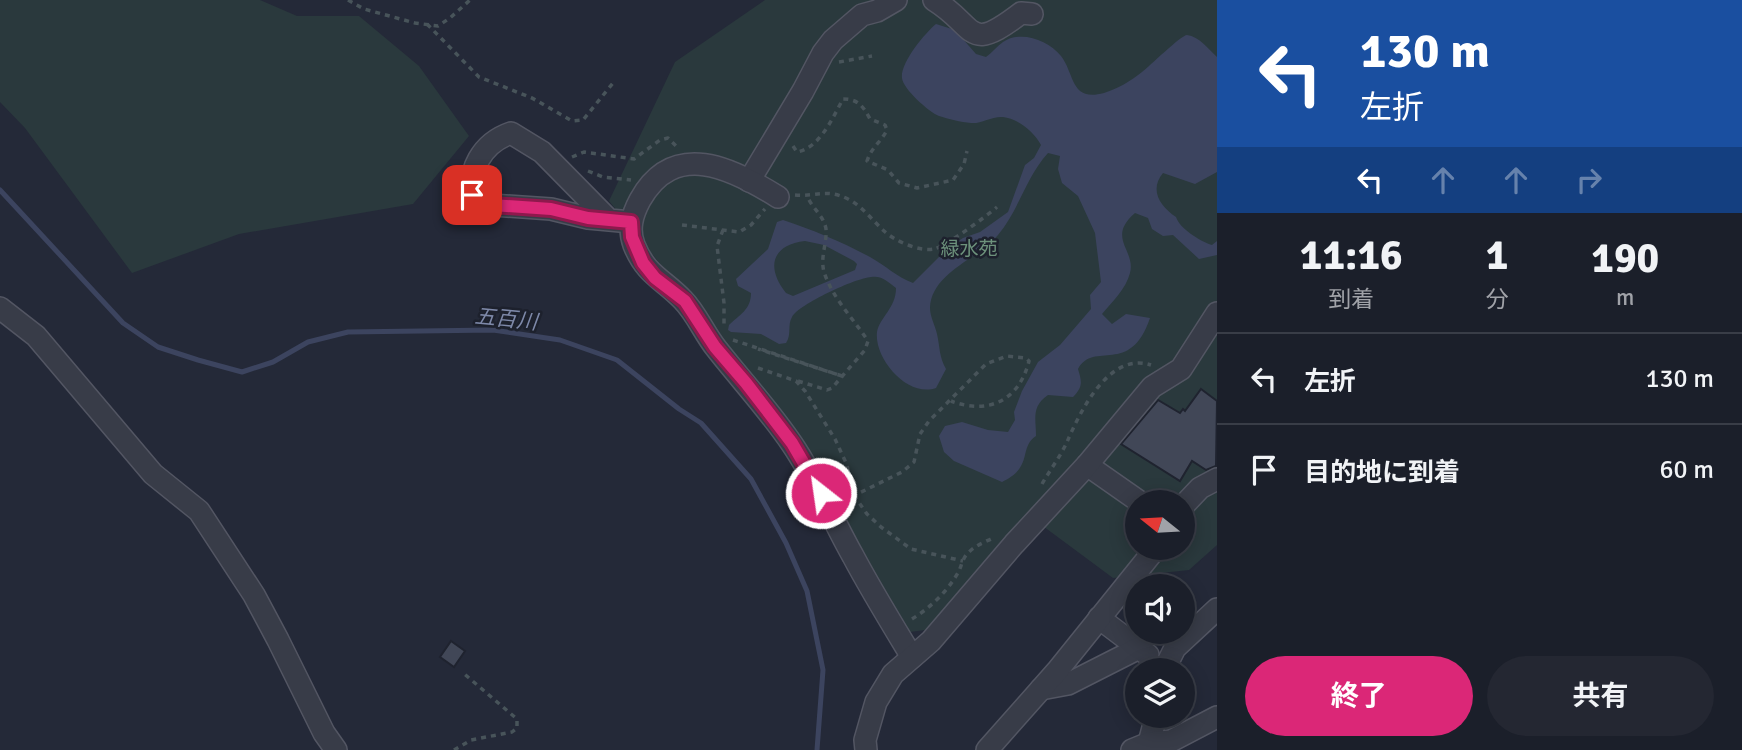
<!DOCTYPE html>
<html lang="ja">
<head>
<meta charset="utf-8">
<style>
	:root { --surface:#1b1f2a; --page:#242732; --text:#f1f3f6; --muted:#a0a2a8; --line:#393d47; --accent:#db2777 }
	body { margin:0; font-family:Signika,"Noto Sans JP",sans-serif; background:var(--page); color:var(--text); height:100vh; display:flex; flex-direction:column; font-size:26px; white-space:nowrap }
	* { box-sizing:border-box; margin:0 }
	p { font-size:23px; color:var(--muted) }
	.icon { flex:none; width:38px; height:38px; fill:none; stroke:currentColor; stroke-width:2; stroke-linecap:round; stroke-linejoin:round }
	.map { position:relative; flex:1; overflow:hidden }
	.side { display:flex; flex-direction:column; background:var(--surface); width:525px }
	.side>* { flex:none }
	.hud { background:#1a4fa0; color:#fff; overflow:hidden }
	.needle { width:46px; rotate:288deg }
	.fabs { position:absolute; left:1125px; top:490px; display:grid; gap:14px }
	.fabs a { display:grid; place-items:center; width:70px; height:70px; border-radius:50%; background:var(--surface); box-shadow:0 4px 18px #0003,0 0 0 2px var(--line); font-size:35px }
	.pin { position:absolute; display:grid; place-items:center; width:60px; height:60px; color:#fff; margin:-30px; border-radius:14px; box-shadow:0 4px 10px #0006 }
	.me { position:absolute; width:77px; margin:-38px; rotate:330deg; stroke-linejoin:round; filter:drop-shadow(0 0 5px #0008) }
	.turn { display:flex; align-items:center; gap:24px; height:147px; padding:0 28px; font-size:32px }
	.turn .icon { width:91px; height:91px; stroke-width:2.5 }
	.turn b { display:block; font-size:49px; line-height:60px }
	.lanes { display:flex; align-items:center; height:66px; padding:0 28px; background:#0003; justify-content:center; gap:35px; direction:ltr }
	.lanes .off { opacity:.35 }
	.eta { display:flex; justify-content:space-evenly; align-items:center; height:119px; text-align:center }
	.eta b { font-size:42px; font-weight:700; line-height:49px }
	.primary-button { display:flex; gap:14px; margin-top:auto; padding:14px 28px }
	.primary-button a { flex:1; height:80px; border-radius:42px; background:var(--accent); color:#fff; font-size:28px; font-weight:700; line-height:80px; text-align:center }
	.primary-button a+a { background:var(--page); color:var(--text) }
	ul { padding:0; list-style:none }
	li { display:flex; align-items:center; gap:21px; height:91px; padding:0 28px; border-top:2px solid var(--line) }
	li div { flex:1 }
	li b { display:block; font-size:26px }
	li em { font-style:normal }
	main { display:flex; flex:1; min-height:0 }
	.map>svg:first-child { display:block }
	.green { fill:#2a393d; fill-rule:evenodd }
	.water { fill:#3c445f; fill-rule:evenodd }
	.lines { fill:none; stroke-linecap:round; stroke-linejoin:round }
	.stream { stroke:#3c445f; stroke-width:5 }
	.building { fill:#414757; stroke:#1f232f; stroke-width:2 }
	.minor-casing { stroke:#535663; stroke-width:24 }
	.path { stroke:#48545a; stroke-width:3.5; stroke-dasharray:5 5; stroke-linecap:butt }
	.minor { stroke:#383c48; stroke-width:21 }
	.route-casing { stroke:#8e194d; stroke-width:18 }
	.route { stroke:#db2777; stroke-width:12 }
	.labels { text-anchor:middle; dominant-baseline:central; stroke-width:5; stroke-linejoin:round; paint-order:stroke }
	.park-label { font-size:19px; fill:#6d927c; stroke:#1d212d }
	.water-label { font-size:21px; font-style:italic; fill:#7e89a9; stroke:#1d212d }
</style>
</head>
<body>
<main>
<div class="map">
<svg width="1217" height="750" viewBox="0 0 1217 750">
	<rect width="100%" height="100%" fill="#242938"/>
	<g class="green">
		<polygon points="0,0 260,0 297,16 359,16 419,66 469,136 413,204 239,234 132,273 25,128 0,102"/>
		<path d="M765,0H1217V545L1189,570L1113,578L1028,515L933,629L902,633L778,409L609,201L675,62ZM1138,502H1183V548H1138Z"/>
	</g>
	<path class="water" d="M936,24L955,30L976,54L986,57C992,53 997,46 1003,42C1021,30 1048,40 1061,56C1075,74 1070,102 1104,93C1117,89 1131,81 1142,72C1149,67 1181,35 1187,35C1199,36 1209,50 1217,57V172L1195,184L1163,173C1149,190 1160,206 1176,217C1180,229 1200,241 1212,245L1217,241V255L1199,259L1173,235L1163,236L1152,229L1148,218L1135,213C1106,238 1136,250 1130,273C1126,289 1112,302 1102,314L1112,324L1126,314L1150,318C1130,377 1094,340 1078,369C1082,382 1083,387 1073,397L1048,395C1031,407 1036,418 1036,436C1018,448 1034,467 1002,482L954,461L944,452L939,436L945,426L962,422L988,430L1008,432L1015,420L1014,412L1022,391L1038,362L1060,345L1091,309L1090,295L1101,282L1095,233L1078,196L1062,183L1058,169L1060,156L1048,153C1026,177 1019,210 998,235C978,259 931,273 930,308C930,317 935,325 937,334C940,347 939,357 946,369L936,388C908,398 874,359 877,332C880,317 896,308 896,288C888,282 882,275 871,277C856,278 799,304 792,317C787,326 792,334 786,343L779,344L761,334L731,332L728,330L729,325C739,315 751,310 751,293L738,286L736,279L768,249L777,222L783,220C813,230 842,242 870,257C886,266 897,277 913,283L949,247L963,238L980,232L1008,212L1025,165L1034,158L1041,145C1034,132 1019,119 1003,117C992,116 981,124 971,123C961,122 948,119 939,116C929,112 903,89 902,78C900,63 925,33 936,24ZM805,241L824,245L854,261L857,264L855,270L793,296L786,293C766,268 771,245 805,241Z"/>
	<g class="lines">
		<polyline class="stream" points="0,190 123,323 158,347 198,360 242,372 273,362 308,342 348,332 493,330 560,340 617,360 679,409 701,423 751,479 786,543 807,591 823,670 817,750"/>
	</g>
	<g class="building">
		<polygon points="1201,389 1217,401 1216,466 1206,470 1192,461 1180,481 1121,444 1158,400 1180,413 1183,409 1185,411"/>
		<polygon points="451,641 465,651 454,667 440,657"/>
	</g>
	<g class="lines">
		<g class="minor-casing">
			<g id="minor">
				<path d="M934,0C978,27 966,55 1021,13L1032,14"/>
				<polyline points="749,181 803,91 823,53 833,40 862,15 877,11 896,0"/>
				<path d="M778,197C732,168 674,139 640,200C632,215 628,229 634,245C646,275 663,279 683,300C696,313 704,333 716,348C741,380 769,410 792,444C816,479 832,519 853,556C871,590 892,624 912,657"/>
				<path d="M609,220L542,152L511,133C482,143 467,170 473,200L477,204L551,209L588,218L631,222"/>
				<polyline points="0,308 36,336 153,474 199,511 254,595 278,640 324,733 336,750"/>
				<polyline points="1087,465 1140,502"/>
				<polyline points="1183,506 1200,488 1217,479"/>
				<polyline points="1099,618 1148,655"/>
				<polyline points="1164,670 1175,648 1217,609"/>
				<polyline points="1041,689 1068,684 1139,648"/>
				<polyline points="1149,743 1156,716"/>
				<polyline points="866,750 865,740 876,702 893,674 931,641 1014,544 1087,465 1152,387 1181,369 1217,313"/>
				<polyline points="987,750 1057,671 1156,548"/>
				<polyline points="1132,750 1149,743 1171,741 1217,717"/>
			</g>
		</g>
		<g class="path">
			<polyline points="348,0 364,9 415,23 438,26 450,18 470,0"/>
			<polyline points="427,24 479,77 532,98 572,121 583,120 613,83"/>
			<polyline points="839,62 872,56"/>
			<path d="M793,146L797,152C820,148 833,117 843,99C858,99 863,106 870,119L885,125L887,130C881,142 871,148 867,161L888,170L899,183L917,188L953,180L964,164L967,151"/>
			<polyline points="572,157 584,152 634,159 660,140 668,138 678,148"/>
			<polyline points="588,171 603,177 631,180"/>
			<path d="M795,195C816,197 826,188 848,199C862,206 873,221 884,231C895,241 919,252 934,249C945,247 988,215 997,207"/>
			<polyline points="682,225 739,232 751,225 765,209"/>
			<polyline points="723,230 717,246 724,303 724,325"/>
			<polyline points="733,340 842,376 758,349"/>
			<polyline points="758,368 796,381 805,391 835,439 847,465 853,494 867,514 881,527 911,549 963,561"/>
			<path d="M798,381L827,390L832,388L865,350L868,341C853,318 833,299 824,272C820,257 827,244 826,229C824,216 812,208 807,196"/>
			<path d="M1042,484C1050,470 1060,457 1067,442C1080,412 1109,351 1151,365"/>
			<path d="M843,501L902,472L914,462L920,434L929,421L986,364L1007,356L1026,358L1029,361C1019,401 988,415 951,401"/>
			<path d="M912,619C930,608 948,591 959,571C962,564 963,557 969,552C976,545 985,542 993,538"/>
			<polyline points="454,750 471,740 512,732 517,728 517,719 462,672"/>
		</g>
		<use href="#minor" class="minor"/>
	</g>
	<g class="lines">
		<g class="route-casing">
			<polyline id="route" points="472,195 473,200 477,204 551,209 588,218 631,222 632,237 643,263 655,278 685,301 715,347 746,383 792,443 821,493"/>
		</g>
		<use href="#route" class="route"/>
	</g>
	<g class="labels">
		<g class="park-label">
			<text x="969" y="249">緑水苑</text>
		</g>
		<g class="water-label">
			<text transform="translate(506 319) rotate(6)">五百川</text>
		</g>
	</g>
</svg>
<div class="fabs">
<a><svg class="needle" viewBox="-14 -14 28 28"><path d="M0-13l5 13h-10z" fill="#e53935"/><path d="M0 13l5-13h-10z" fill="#a0a2a8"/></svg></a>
<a><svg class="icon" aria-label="sound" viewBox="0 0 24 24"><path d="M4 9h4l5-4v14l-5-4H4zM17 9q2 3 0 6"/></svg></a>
<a><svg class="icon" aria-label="layers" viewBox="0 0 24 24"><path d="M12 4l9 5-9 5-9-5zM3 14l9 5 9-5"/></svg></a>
</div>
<div class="pin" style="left:472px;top:195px;background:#d93025"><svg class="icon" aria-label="arrive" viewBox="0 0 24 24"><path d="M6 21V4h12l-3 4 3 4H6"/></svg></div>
<svg class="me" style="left:821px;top:493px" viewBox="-20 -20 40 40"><circle r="17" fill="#db2777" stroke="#fff" stroke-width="3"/><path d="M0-11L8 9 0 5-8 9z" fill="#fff"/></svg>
</div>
<section class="side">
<div class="hud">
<div class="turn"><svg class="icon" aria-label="left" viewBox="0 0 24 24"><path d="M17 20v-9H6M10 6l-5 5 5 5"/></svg><div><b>130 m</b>左折</div></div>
<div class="lanes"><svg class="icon" aria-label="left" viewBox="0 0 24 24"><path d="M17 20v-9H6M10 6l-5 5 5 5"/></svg><svg class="icon off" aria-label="ahead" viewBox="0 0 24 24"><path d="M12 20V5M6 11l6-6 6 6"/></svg><svg class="icon off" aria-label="ahead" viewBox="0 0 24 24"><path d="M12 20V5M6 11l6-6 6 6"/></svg><svg class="icon off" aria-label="right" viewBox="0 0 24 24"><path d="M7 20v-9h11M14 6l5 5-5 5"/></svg></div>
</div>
<div class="eta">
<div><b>11:16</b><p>到着</p></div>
<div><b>1</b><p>分</p></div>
<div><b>190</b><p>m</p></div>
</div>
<ul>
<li><svg class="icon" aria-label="left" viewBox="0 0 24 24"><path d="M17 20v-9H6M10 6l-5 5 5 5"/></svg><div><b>左折</b></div><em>130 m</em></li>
<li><svg class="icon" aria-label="arrive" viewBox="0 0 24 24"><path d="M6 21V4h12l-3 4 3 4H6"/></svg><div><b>目的地に到着</b></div><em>60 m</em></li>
</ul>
<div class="primary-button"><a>終了</a><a>共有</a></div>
</section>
</main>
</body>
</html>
